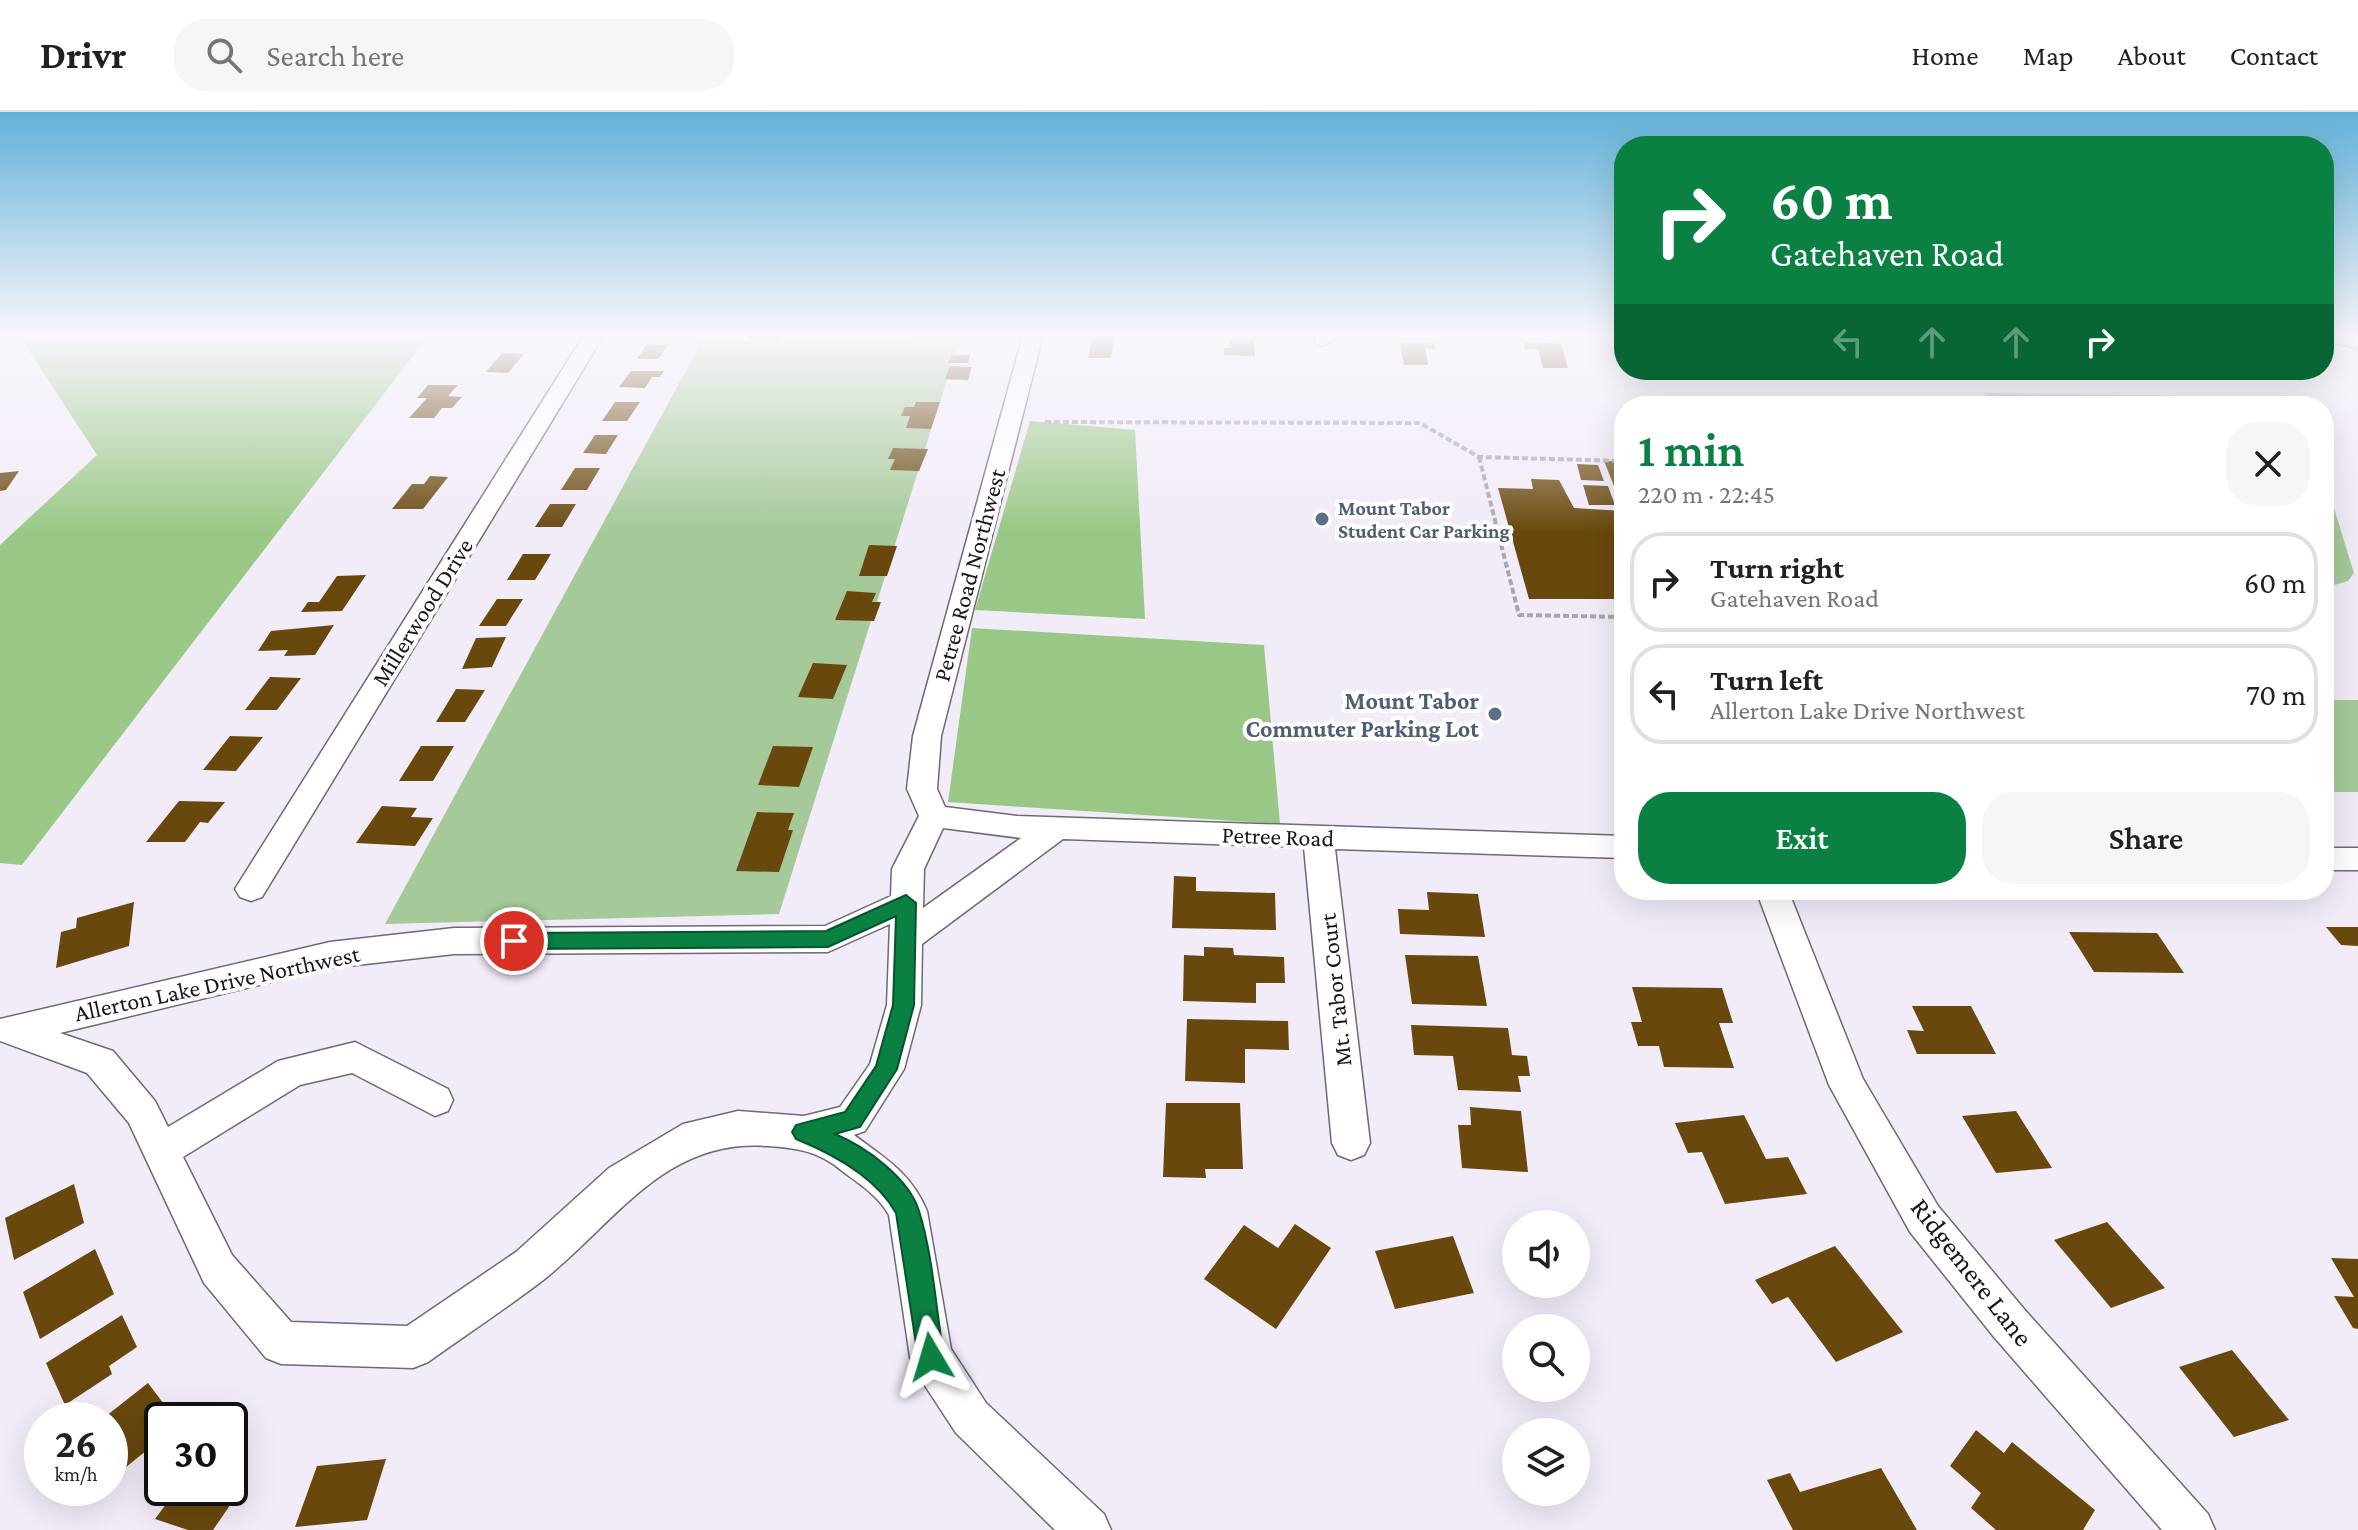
<!DOCTYPE html>
<html lang="en">
<head>
<meta charset="utf-8">
<style>
	:root { --surface:#fff; --page:#f6f6f6; --text:#202124; --muted:#757577; --line:#e0e0e0; --accent:#0b8043 }
	body { margin:0; font-family:"Crimson Pro",serif; background:var(--page); color:var(--text); height:100vh; display:flex; flex-direction:column; font-size:30px; white-space:nowrap }
	* { box-sizing:border-box; margin:0 }
	p { font-size:26px; color:var(--muted) }
	.icon { flex:none; width:44px; height:44px; fill:none; stroke:currentColor; stroke-width:2; stroke-linecap:round; stroke-linejoin:round }
	.map { position:relative; flex:1; overflow:hidden }
	.side { position:absolute; left:1614px; top:284px; width:720px; height:504px; display:flex; flex-direction:column; background:var(--surface); border-radius:32px; box-shadow:0 8px 32px #0002 }
	.side>* { flex:none }
	.guide { position:absolute; left:1614px; top:24px; width:720px; height:244px; border-radius:32px; box-shadow:0 8px 32px #0002; background:#0b8043; color:#fff; overflow:hidden }
	.tools { position:absolute; left:1502px; top:1098px; display:grid; gap:16px }
	.tools a { display:grid; place-items:center; width:88px; height:88px; border-radius:50%; background:var(--surface); box-shadow:0 8px 32px #0002; font-size:40px }
	.speed { position:absolute; left:24px; top:1290px; display:flex; gap:16px; font-size:40px; font-weight:700; text-align:center }
	.speed>* { display:grid; place-content:center; width:104px; height:104px; border-radius:50%; background:var(--surface); box-shadow:0 8px 32px #0002; line-height:1 }
	.speed small { font-size:20px; font-weight:400 }
	.speed .limit { border:4px solid #111; border-radius:12px; background:#fff; color:#111 }
	.pin { position:absolute; display:grid; place-items:center; width:68px; height:68px; color:#fff; margin:-34px; border:4px solid #fff; border-radius:50%; box-shadow:0 2px 8px #0007 }
	.me { position:absolute; width:88px; margin:-44px; rotate:353deg; stroke-linejoin:round; filter:drop-shadow(0 0 6px #0008) }
	.turn { display:flex; align-items:center; gap:28px; height:168px; padding:0 24px; font-size:36px }
	.turn .icon { width:104px; height:104px; stroke-width:2.5 }
	.turn b { display:block; font-size:56px; line-height:68px }
	.lanes { display:flex; align-items:center; height:76px; padding:0 24px; background:#0003; justify-content:center; gap:40px; direction:ltr }
	.lanes .off { opacity:.35 }
	.round { display:grid; place-items:center; flex:none; width:84px; height:84px; border-radius:32px; background:var(--page) }
	.summary { display:flex; align-items:center; justify-content:space-between; height:136px; padding:0 24px }
	h1 { font-size:48px; font-weight:600; line-height:60px; color:var(--accent) }
	.action { display:flex; gap:16px; margin-top:auto; padding:16px 24px }
	.action a { flex:1; height:92px; border-radius:32px; background:var(--accent); color:#fff; font-size:32px; font-weight:600; line-height:92px; text-align:center }
	.action a+a { background:var(--page); color:var(--text) }
	ul { padding:0; list-style:none }
	li { display:flex; align-items:center; gap:24px; height:100px; margin:0 16px 12px; padding:0 8px; border:4px solid var(--line); border-radius:32px }
	li div { flex:1 }
	li b { display:block; font-size:30px }
	li em { font-style:normal }
	header { display:flex; align-items:center; gap:48px; box-sizing:border-box; height:112px; padding:0 40px; background:var(--surface); border-bottom:2px solid var(--line) }
	header strong { font-size:38px }
	nav { display:flex; gap:44px; margin-inline-start:auto; font-size:28px }
	.search { width:560px; height:72px; background:var(--page); display:flex; align-items:center; gap:20px; box-sizing:border-box; padding:0 28px; border-radius:32px; color:var(--muted); font-size:30px }
	.map>svg:first-child { display:block }
	.green { fill:#a5c998 }
	.forest { fill:#99c886 }
	.building { fill:#68480d }
	.lines { fill:none; stroke-linecap:round; stroke-linejoin:round }
	.minor-casing { stroke:#706975; stroke-width:3 }
	.path { stroke:#a9a4ae; stroke-width:4; stroke-dasharray:6 3; stroke-linecap:butt }
	.minor { fill:#fff; fill-rule:evenodd }
	.route { fill:#0b8043; stroke:#07532c; stroke-width:2 }
	.service-dot { fill:#5c6f8a; stroke:#fff; stroke-width:3 }
	.labels { text-anchor:middle; dominant-baseline:central; stroke-width:8; stroke-linejoin:round; paint-order:stroke }
	.far-service-label { font-size:20px; font-weight:bold; fill:#4e5e75; stroke:#fff; text-anchor:start }
	.street-label { font-size:24px; fill:#18161a; stroke:#fff }
	.service-label { font-size:24px; font-weight:bold; fill:#4e5e75; stroke:#fff; text-anchor:end }
	.near-street-label { font-size:28px; fill:#18161a; stroke:#fff }
</style>
</head>
<body>
<header>
<strong>Drivr</strong>
<div class="search"><svg class="icon" aria-label="search" viewBox="0 0 24 24"><circle cx="10" cy="10" r="6"/><path d="M15 15l6 6"/></svg>Search here</div>
<nav><a>Home</a><a>Map</a><a>About</a><a>Contact</a></nav>
</header>
<div class="map">
<svg width="2358" height="1418" viewBox="0 0 2358 1418">
	<rect width="100%" height="100%" fill="#f2ebf8"/>
	<g class="green">
		<polygon points="702,229 958,232 779,802 385,812"/>
		<polygon points="1984,281 2275,285 2285,294 1995,294"/>
		<polygon points="2324,385 2333,393 2354,461 2348,469 2324,476"/>
		<rect x="2324" y="588" width="34" height="92"/>
	</g>
	<g class="forest">
		<polygon points="19,223 429,223 22,753 0,751 0,433 97,343"/>
		<polygon points="1030,309 1135,318 1145,507 975,498"/>
		<polygon points="972,516 1264,533 1280,712 948,690"/>
	</g>
	<g class="building">
		<polygon points="749,223 782,223 780,227 747,227"/>
		<polygon points="1093,223 1115,223 1111,246 1088,246"/>
		<polygon points="1230,227 1254,227 1255,244 1224,243 1224,236 1230,236"/>
		<polygon points="1524,230 1561,232 1568,256 1543,256 1538,237 1525,237"/>
		<polygon points="1400,231 1434,231 1435,237 1425,236 1428,253 1404,253"/>
		<polygon points="647,232 668,233 658,247 637,247"/>
		<polygon points="502,241 524,242 508,261 486,260"/>
		<polygon points="951,243 970,243 968,251 948,251"/>
		<polygon points="950,254 972,255 968,268 945,267"/>
		<polygon points="631,259 664,259 660,265 652,265 645,276 619,275"/>
		<polygon points="428,273 458,273 448,284 462,285 452,296 442,296 434,306 409,306 427,286 417,286"/>
		<polygon points="1894,289 1898,294 1801,294 1799,290"/>
		<polygon points="615,290 640,290 627,309 602,309"/>
		<polygon points="916,290 940,290 931,317 906,316 910,304 901,304 905,295 914,295"/>
		<polygon points="595,323 618,323 606,342 583,341"/>
		<polygon points="893,336 928,337 919,359 890,358 895,347 888,347"/>
		<polygon points="1604,349 1624,349 1624,399"/>
		<polygon points="1577,352 1598,353 1604,369 1581,368"/>
		<polygon points="575,356 600,356 587,378 561,378"/>
		<polygon points="19,359 6,378 0,379 0,361"/>
		<polygon points="430,364 448,365 423,397 392,397 412,372 424,372"/>
		<polygon points="1531,367 1559,368 1574,396 1624,399 1624,487 1529,487 1498,376 1533,377"/>
		<polygon points="1583,373 1608,374 1615,393 1589,393"/>
		<polygon points="550,392 576,392 562,415 535,415"/>
		<polygon points="869,433 897,434 887,464 859,464"/>
		<polygon points="523,442 551,442 535,468 507,468"/>
		<polygon points="366,463 342,499 301,500 308,490 319,490 337,464"/>
		<polygon points="847,479 876,481 872,490 881,490 874,509 835,508"/>
		<polygon points="497,487 523,487 506,514 479,514"/>
		<polygon points="334,513 315,543 284,544 288,538 258,539 271,519"/>
		<polygon points="506,525 492,555 462,557 476,526"/>
		<polygon points="813,551 847,553 833,587 798,585"/>
		<polygon points="270,565 301,566 277,598 245,598"/>
		<polygon points="456,577 485,578 465,610 436,610"/>
		<polygon points="230,624 263,625 236,659 203,658"/>
		<polygon points="421,634 454,634 433,669 399,669"/>
		<polygon points="773,634 813,635 799,675 758,673"/>
		<polygon points="179,689 225,690 208,711 200,710 185,730 146,730"/>
		<polygon points="382,694 417,696 411,705 433,706 415,734 356,731"/>
		<polygon points="757,700 794,701 788,718 793,718 779,760 736,759"/>
		<polygon points="1174,764 1196,765 1196,779 1275,781 1276,818 1172,816"/>
		<polygon points="1427,780 1478,782 1485,825 1400,822 1398,797 1429,798"/>
		<polygon points="134,790 129,834 56,856 61,820 76,816 77,806"/>
		<polygon points="2326,815 2358,815 2358,834 2341,833"/>
		<polygon points="2069,820 2157,821 2184,861 2094,860"/>
		<polygon points="1204,835 1233,836 1234,843 1284,845 1285,871 1256,871 1256,891 1183,889 1184,843 1204,844"/>
		<polygon points="1405,843 1478,844 1487,894 1412,892"/>
		<polygon points="1632,875 1722,876 1733,911 1719,911 1734,956 1664,955 1659,934 1638,934 1631,910 1642,910"/>
		<polygon points="1912,894 1971,894 1996,942 1917,942 1907,918 1924,919"/>
		<polygon points="1187,907 1288,909 1289,938 1245,937 1245,971 1185,969"/>
		<polygon points="1411,913 1508,916 1512,943 1527,944 1530,964 1518,964 1521,980 1458,978 1453,944 1414,943"/>
		<polygon points="1166,991 1240,991 1243,1057 1205,1057 1206,1066 1163,1065"/>
		<polygon points="1470,995 1521,999 1528,1060 1462,1056 1458,1013 1471,1013"/>
		<polygon points="2016,999 2052,1056 1996,1061 1962,1004"/>
		<polygon points="1744,1003 1766,1047 1788,1045 1807,1082 1725,1092 1702,1040 1688,1041 1675,1011"/>
		<polygon points="74,1072 84,1111 14,1148 5,1106"/>
		<polygon points="2107,1110 2165,1176 2111,1196 2054,1128"/>
		<polygon points="1295,1112 1331,1136 1276,1217 1204,1167 1244,1113 1278,1136"/>
		<polygon points="1453,1124 1474,1181 1395,1197 1375,1139"/>
		<polygon points="1835,1134 1903,1220 1836,1250 1788,1185 1772,1192 1755,1168"/>
		<polygon points="95,1137 114,1182 40,1227 23,1180"/>
		<polygon points="2331,1146 2358,1147 2358,1217 2353,1216 2334,1184 2354,1185"/>
		<polygon points="122,1203 137,1235 109,1254 112,1262 65,1293 46,1251"/>
		<polygon points="2232,1238 2289,1308 2234,1325 2179,1255"/>
		<polygon points="148,1271 176,1308 162,1308 162,1326 110,1368 110,1308 101,1308"/>
		<polygon points="1976,1318 2004,1341 2012,1330 2095,1398 2083,1418 1996,1418 1971,1396 1981,1381 1950,1354"/>
		<polygon points="230,1345 248,1350 230,1375"/>
		<polygon points="386,1347 367,1408 295,1415 317,1354"/>
		<polygon points="1881,1356 1917,1418 1793,1418 1767,1368 1790,1361 1800,1380"/>
		<polygon points="178,1376 229,1376 226,1380 237,1383 213,1418 188,1418 155,1407"/>
	</g>
	<g class="lines">
		<g class="minor-casing">
			<g id="minor">
				<polygon points="584,223 604,223 262,785 251,789 240,785 235,777 240,769"/>
				<path d="M1023,223H1043L941,624L937,677L945,695L1017,704L1624,724V746L1335,737L1370,1031L1364,1043L1351,1048L1338,1043L1332,1031L1304,735L1063,727L922,832L921,893L904,957L865,1019L854,1023C886,1047 911,1061 927,1099L951,1237L986,1291L1104,1402L1111,1418H1055L956,1321L916,1260L910,1245L889,1103C878,1083 859,1072 841,1058C818,1039 797,1036 768,1034C663,1026 615,1112 542,1169C505,1197 466,1223 428,1250L413,1256L281,1252L266,1246L204,1171L129,1011L87,961L0,929V907L330,830L454,816L825,814L891,784L892,757L919,704L907,677L913,624ZM943,716L1021,726L923,796L924,757ZM890,812L887,893L870,952L840,995L804,1004L738,999L683,1012L609,1056L516,1140L407,1214L291,1210L232,1143L183,1045L300,973L352,961L435,1004L448,999L453,988L448,977L355,930L278,949L168,1015L155,989L113,939L60,921L330,856L454,842L828,840Z"/>
				<polygon points="1313,223 1331,223 1333,228 1323,234 1316,232"/>
				<polygon points="2324,223 2358,224 2358,236 2324,229"/>
				<rect x="2324" y="736" width="34" height="22"/>
				<polygon points="1756,778 1788,778 1863,967 1938,1094 2024,1197 2208,1402 2215,1418 2162,1418 1994,1225 1910,1120 1829,973"/>
			</g>
		</g>
		<g class="path">
			<polyline points="1045,310 1420,311 1479,345 1624,349"/>
			<polyline points="1479,345 1519,503 1624,505"/>
		</g>
		<use href="#minor" class="minor"/>
	</g>
	<linearGradient id="sky" x2="0" y2="1"><stop stop-color="#62b1d8"/><stop offset="0.53" stop-color="#f9f6fc"/><stop offset="1" stop-color="#f9f6fc" stop-opacity="0"/></linearGradient>
	<rect width="2358" height="421" fill="url(#sky)"/>
	<path class="route" d="M906,783L916,791L914,893L897,957L860,1015L835,1022C866,1035 909,1066 919,1099C933,1143 936,1199 944,1245L940,1254L931,1258L922,1254L918,1245L896,1101C876,1065 833,1042 796,1027L792,1020L796,1013L845,1000L876,954L893,893L896,804L828,835L514,837L504,829L514,821L826,819Z"/>
	<g class="service-dot">
		<circle cx="1322" cy="407" r="8"/>
		<circle cx="1495" cy="602" r="8"/>
	</g>
	<g class="labels">
		<g class="far-service-label">
			<text x="1338" y="396">Mount Tabor<tspan x="1338" dy="23">Student Car Parking</tspan></text>
		</g>
		<g class="street-label">
			<text transform="translate(969 463) rotate(-75)">Petree Road Northwest</text>
			<text transform="translate(422 500) rotate(-58)">Millerwood Drive</text>
			<text transform="translate(1278 724) rotate(2)">Petree Road</text>
			<text transform="translate(217 871) rotate(-12)">Allerton Lake Drive Northwest</text>
			<text transform="translate(1335 878) rotate(-96)">Mt. Tabor Court</text>
		</g>
		<g class="service-label">
			<text x="1479" y="588">Mount Tabor<tspan x="1479" dy="28">Commuter Parking Lot</tspan></text>
		</g>
		<g class="near-street-label">
			<text transform="translate(1972 1160) rotate(52)">Ridgemere Lane</text>
		</g>
	</g>
</svg>
<div class="tools">
<a><svg class="icon" aria-label="sound" viewBox="0 0 24 24"><path d="M4 9h4l5-4v14l-5-4H4zM17 9q2 3 0 6"/></svg></a>
<a><svg class="icon" aria-label="search" viewBox="0 0 24 24"><circle cx="10" cy="10" r="6"/><path d="M15 15l6 6"/></svg></a>
<a><svg class="icon" aria-label="layers" viewBox="0 0 24 24"><path d="M12 4l9 5-9 5-9-5zM3 14l9 5 9-5"/></svg></a>
</div>
<div class="speed"><div>26<small>km/h</small></div><div class="limit">30</div></div>
<div class="pin" style="left:514px;top:829px;background:#d93025"><svg class="icon" aria-label="arrive" viewBox="0 0 24 24"><path d="M6 21V4h12l-3 4 3 4H6"/></svg></div>
<svg class="me" style="left:931px;top:1245px" viewBox="-20 -20 40 40"><path d="M0-17L14 15 0 8-14 15z" fill="#0b8043" stroke="#fff" stroke-width="4"/></svg>
<div class="guide">
<div class="turn"><svg class="icon" aria-label="right" viewBox="0 0 24 24"><path d="M7 20v-9h11M14 6l5 5-5 5"/></svg><div><b>60 m</b>Gatehaven Road</div></div>
<div class="lanes"><svg class="icon off" aria-label="left" viewBox="0 0 24 24"><path d="M17 20v-9H6M10 6l-5 5 5 5"/></svg><svg class="icon off" aria-label="ahead" viewBox="0 0 24 24"><path d="M12 20V5M6 11l6-6 6 6"/></svg><svg class="icon off" aria-label="ahead" viewBox="0 0 24 24"><path d="M12 20V5M6 11l6-6 6 6"/></svg><svg class="icon" aria-label="right" viewBox="0 0 24 24"><path d="M7 20v-9h11M14 6l5 5-5 5"/></svg></div>
</div>
<section class="side">
<div class="summary"><div><h1>1 min</h1><p>220 m · 22:45</p></div><a class="round"><svg class="icon" aria-label="close" viewBox="0 0 24 24"><path d="M6 6l12 12M18 6L6 18"/></svg></a></div>
<ul>
<li><svg class="icon" aria-label="right" viewBox="0 0 24 24"><path d="M7 20v-9h11M14 6l5 5-5 5"/></svg><div><b>Turn right</b><p>Gatehaven Road</p></div><em>60 m</em></li>
<li><svg class="icon" aria-label="left" viewBox="0 0 24 24"><path d="M17 20v-9H6M10 6l-5 5 5 5"/></svg><div><b>Turn left</b><p>Allerton Lake Drive Northwest</p></div><em>70 m</em></li>
</ul>
<div class="action"><a>Exit</a><a>Share</a></div>
</section>
</div>
</body>
</html>
